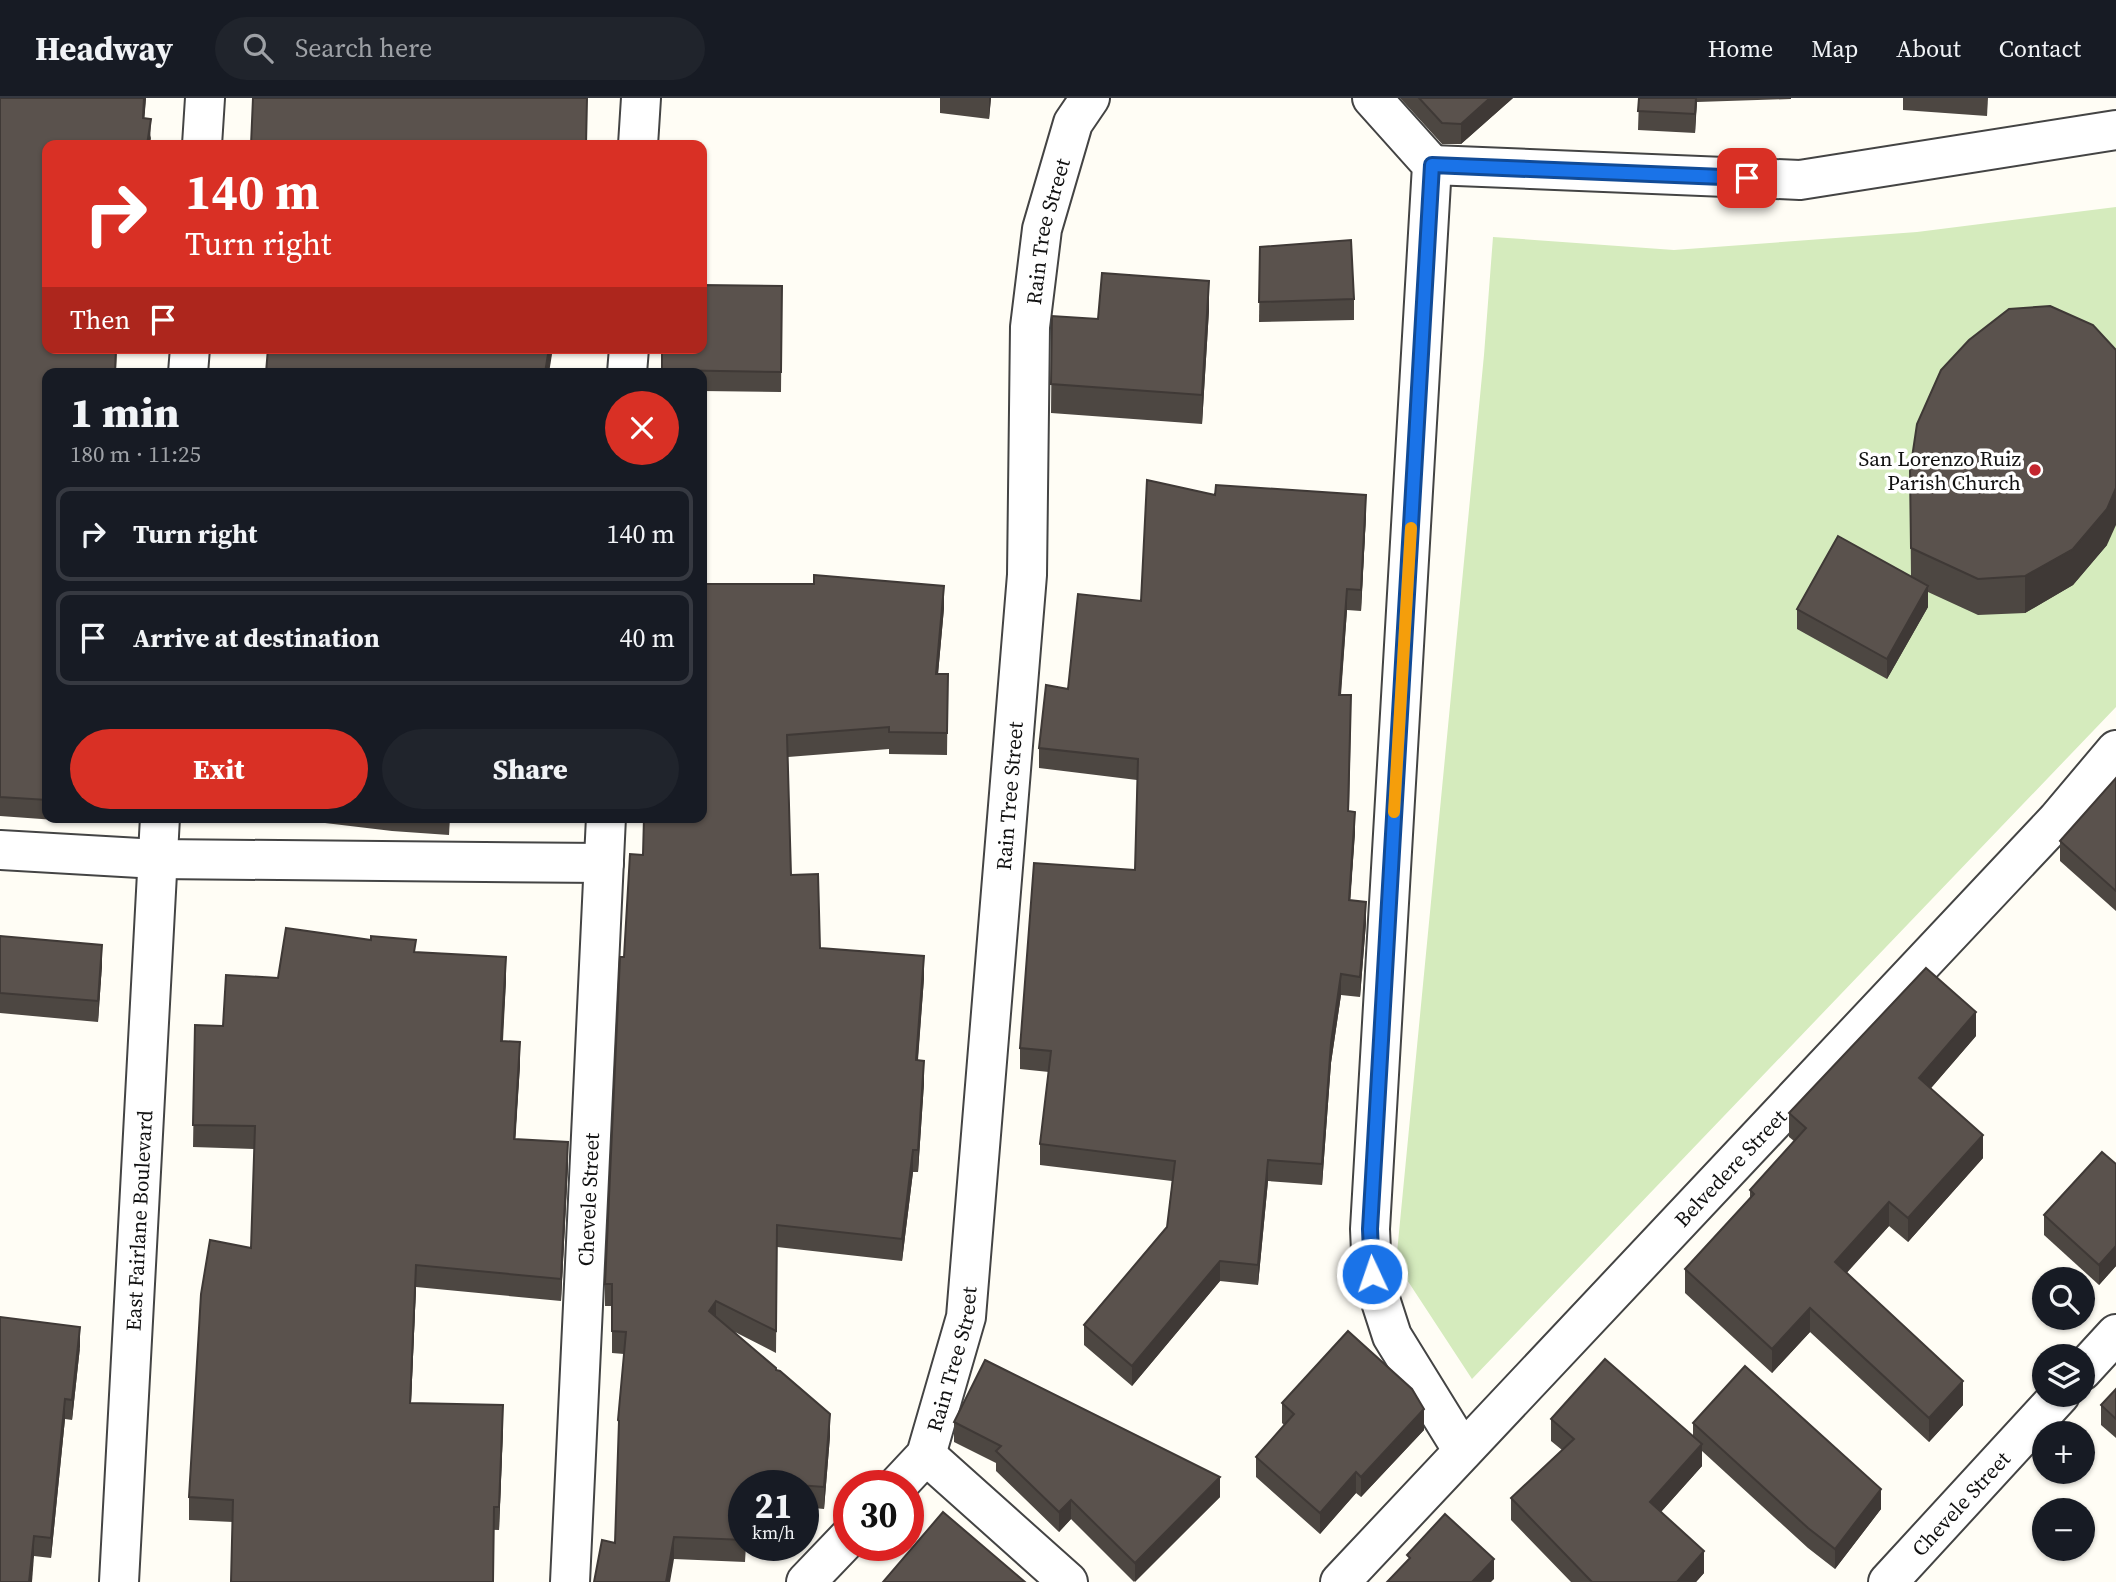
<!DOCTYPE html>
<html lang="en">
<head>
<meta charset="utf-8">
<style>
	:root { --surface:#171b24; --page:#20242c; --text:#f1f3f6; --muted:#9ea1a6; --line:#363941; --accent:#d93025 }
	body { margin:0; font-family:"Source Serif 4",serif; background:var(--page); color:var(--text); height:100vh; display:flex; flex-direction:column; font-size:26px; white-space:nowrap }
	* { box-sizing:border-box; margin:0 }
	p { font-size:23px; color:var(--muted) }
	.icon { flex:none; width:38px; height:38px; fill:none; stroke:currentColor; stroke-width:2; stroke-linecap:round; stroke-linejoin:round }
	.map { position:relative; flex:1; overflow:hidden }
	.drawer { position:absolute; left:42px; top:270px; width:665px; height:455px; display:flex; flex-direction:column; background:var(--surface); border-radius:14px; box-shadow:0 2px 5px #0004 }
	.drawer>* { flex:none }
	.top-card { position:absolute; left:42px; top:42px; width:665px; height:214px; border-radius:14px; box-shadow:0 2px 5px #0004; background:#d93025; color:#fff; overflow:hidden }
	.fabs { position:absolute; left:2032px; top:1169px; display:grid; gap:14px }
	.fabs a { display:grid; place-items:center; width:63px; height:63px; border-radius:50%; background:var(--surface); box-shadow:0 2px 5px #0004; font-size:35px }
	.speed { position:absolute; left:728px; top:1372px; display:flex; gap:14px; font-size:35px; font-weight:700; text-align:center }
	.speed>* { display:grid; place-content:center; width:91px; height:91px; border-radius:50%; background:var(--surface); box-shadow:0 2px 5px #0004; line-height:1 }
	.speed small { font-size:18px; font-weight:400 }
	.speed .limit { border:10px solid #d22; background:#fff; color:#111 }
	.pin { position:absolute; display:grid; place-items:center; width:60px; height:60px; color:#fff; margin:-30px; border-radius:14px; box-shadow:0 4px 10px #0006 }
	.me { position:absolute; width:77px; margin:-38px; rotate:357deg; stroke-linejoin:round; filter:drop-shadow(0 0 5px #0008) }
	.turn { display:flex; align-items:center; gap:24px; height:147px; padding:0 28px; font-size:32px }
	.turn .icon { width:91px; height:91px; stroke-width:2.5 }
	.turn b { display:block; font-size:49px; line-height:60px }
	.then { display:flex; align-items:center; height:66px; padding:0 28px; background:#0003; gap:14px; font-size:26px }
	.round { display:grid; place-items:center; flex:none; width:74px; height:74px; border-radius:37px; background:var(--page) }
	.head { display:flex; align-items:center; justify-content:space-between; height:119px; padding:0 28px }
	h1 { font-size:42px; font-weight:800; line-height:52px }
	.action { display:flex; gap:14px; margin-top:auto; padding:14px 28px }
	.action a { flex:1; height:80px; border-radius:42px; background:var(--accent); color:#fff; font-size:28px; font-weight:800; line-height:80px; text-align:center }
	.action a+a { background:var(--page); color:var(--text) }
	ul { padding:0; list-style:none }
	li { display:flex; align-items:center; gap:21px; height:94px; margin:0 14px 10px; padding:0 14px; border:4px solid var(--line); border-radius:14px }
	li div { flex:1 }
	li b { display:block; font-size:26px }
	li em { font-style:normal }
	header { display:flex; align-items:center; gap:42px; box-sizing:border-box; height:98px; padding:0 35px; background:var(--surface); border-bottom:2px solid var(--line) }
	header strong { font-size:33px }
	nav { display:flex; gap:38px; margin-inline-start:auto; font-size:24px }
	.search { width:490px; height:63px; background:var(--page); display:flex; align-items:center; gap:18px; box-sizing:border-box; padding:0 24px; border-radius:38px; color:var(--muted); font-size:26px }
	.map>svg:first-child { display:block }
	.green { fill:#d5ebbd }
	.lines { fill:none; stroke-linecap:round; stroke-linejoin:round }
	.minor-casing { stroke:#444; stroke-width:42 }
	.minor { stroke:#fff; stroke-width:38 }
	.wall { fill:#4d4742 }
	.shaded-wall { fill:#3f3936 }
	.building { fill:#5a524d; stroke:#3f3936; stroke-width:2 }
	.route-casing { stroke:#114b97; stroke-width:18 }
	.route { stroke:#1a73e8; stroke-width:12 }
	.slow { stroke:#f59e0b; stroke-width:12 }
	.poi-dot { fill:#c4262e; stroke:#fff; stroke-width:2.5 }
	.labels { text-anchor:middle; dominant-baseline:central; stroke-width:7; stroke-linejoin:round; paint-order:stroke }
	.street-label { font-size:21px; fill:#111; stroke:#fff }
	.poi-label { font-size:21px; fill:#111; stroke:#fff; text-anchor:end }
</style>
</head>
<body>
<header>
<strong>Headway</strong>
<div class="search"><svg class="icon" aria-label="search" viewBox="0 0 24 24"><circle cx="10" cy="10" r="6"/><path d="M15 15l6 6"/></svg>Search here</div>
<nav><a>Home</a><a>Map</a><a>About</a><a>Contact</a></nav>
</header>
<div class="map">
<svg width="2116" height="1484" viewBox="0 0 2116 1484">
	<rect width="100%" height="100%" fill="#fffdf5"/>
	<polygon class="green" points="2116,109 2116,609 1472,1281 1396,1165 1484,257 1493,139 1674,152 1917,134"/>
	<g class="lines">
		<g class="minor-casing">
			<g id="minor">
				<polyline points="1372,0 1432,67 1370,1131 1372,1176 1392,1238 1463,1353"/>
				<polyline points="202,47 205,0"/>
				<polyline points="638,47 641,0"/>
				<polyline points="1432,67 1800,82 2116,32"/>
				<polyline points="188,275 190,250"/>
				<polyline points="627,275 629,250"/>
				<polyline points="0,752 157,761 604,765"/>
				<polyline points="2082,1273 2116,1236"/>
				<polyline points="926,1357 1068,1484"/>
				<path id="s1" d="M897,1388L926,1357L966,1219L1027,477L1030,229L1042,131L1073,25L1090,0"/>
				<path id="s2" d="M119,1484L160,719"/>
				<path id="s3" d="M570,1484L606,719"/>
				<polyline points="806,1484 849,1439"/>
				<path id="s4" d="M1340,1484L2057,722L2116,652"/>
				<path id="s5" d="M1888,1484L2060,1297"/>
			</g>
		</g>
		<use href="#minor" class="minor"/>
	</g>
	<g class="wall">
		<polygon points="0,0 146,0 144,20 151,40 150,47 47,47 47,250 117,250 116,273 47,275 47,719 98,719 97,725 0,718"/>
		<polygon points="940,0 991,0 989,21 940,15"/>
		<polygon points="1400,0 1513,0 1461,46 1442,46"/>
		<polygon points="1639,0 1791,0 1791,1 1697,4 1695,35 1638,32"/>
		<polygon points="1903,0 1988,0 1987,18 1903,12"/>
		<polygon points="1260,149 1354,201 1354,222 1259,224"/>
		<polygon points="782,188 781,294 702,293 702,275 662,275 662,250"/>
		<polygon points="1209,212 1202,326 1051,315 1052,218 1098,221"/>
		<polygon points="1910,373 2107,447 2073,487 2025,515 1978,517 1928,494 1928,509 1887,581 1797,531 1797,511 1911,479"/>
		<polygon points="1215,397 1366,417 1361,513 1347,512 1341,597 1351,618 1349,713 1355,734 1350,802 1366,825 1360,899 1341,897 1331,965 1322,1087 1268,1083 1258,1187 1220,1183 1132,1288 1084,1247 1084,1227 1167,1129 1172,1083 1040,1067 1040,1046 1049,974 1020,971 1020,950 1135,772 1137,682 1039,670 1039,650 1068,591 1141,503"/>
		<polygon points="702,486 944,510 938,576 948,576 947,657 889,656 889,651 788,659 791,777 820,850 924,880 918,962 924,985 918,1074 913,1074 902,1163 777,1149 776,1255 735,1234 776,1272 830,1338 824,1411 803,1409 803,1388 744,1388 744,1447 746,1447 745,1464 674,1461 615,1445 619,1344 618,1344 618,1322 624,1256 612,1255 612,1208 605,1208 605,1186 624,859"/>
		<polygon points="2116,680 2116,813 2060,763 2060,743"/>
		<polygon points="325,719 450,719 449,737 392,733 325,725"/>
		<polygon points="0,838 102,867 98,924 0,915"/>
		<polygon points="416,854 506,882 503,943 520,967 515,1041 568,1067 561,1203 416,1189 411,1305 503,1330 499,1432 233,1424 189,1422 189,1399 251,1150 254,1051 193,1049 195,927 223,928 278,880"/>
		<polygon points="1976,938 1931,990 1983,1060 1908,1144 1889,1128 1846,1175 1963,1307 1929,1344 1810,1234 1772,1275 1685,1195 1685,1171 1750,1100 1750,1092 1794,1043 1789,1039 1789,1015"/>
		<polygon points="2116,1066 2116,1168 2099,1187 2044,1137 2044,1117"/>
		<polygon points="80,1249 72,1322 65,1321 51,1460 34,1458 0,1484"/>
		<polygon points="2116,1291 2116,1340 2101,1327 2101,1307"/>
		<polygon points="1282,1305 1424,1332 1361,1399 1356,1395 1320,1436 1256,1379 1256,1359 1284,1327 1282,1325"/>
		<polygon points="1551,1321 1693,1339 1693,1325 1881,1411 1835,1471 1808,1450 1702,1353 1702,1368 1661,1414 1704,1475 1696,1484 1571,1484 1511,1422 1511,1400 1562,1352 1551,1343"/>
		<polygon points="954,1324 1220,1399 1134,1484 1071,1421 1059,1434 996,1373 996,1365 954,1344"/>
	</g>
	<g class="shaded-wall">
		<polygon points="144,0 146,0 143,39 143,20"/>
		<polygon points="989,0 991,0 989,21"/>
		<polygon points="1490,0 1513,0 1461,46 1461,26"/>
		<polygon points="1696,0 1697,0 1695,35 1695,16"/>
		<polygon points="151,21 150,47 147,47"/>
		<polygon points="1209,183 1209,212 1202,326 1202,297"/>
		<polygon points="549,250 553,250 549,275 545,275"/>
		<polygon points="2116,390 2116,427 2107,447 2073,487 2025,515 2025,478"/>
		<polygon points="1366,397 1366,417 1361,513 1361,492"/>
		<polygon points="944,488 944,510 936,598 936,576"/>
		<polygon points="1928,488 1928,509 1887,581 1887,561"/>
		<polygon points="1347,491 1347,512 1339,618 1339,597"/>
		<polygon points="1355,714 1355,734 1349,822 1349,802"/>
		<polygon points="1366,804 1366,825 1360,899 1360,879"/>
		<polygon points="102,847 102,867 98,924 98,903"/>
		<polygon points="924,858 924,880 916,984 916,962"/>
		<polygon points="506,859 506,882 501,966 501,943"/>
		<polygon points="1341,876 1341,897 1331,965 1322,1087 1322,1066 1331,945"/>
		<polygon points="1976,914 1976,938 1919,1004 1919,980"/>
		<polygon points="520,944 520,967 514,1064 514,1041"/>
		<polygon points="924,963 924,985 918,1074 918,1052"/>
		<polygon points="1983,1037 1983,1060 1908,1144 1908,1120"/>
		<polygon points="568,1044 568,1067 561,1203 561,1181"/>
		<polygon points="913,1052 913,1074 902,1163 902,1141"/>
		<polygon points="1268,1062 1268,1083 1258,1187 1258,1167"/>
		<polygon points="1889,1104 1889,1128 1835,1188 1835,1164"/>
		<polygon points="2116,1148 2116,1168 2099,1187 2099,1167"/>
		<polygon points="1220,1163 1220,1183 1132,1288 1132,1268"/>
		<polygon points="416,1167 416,1189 410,1327 410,1305"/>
		<polygon points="716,1203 716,1225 709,1213"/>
		<polygon points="1810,1210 1810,1234 1772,1275 1772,1251"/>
		<polygon points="80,1229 80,1249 72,1322 72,1302"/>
		<polygon points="1963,1283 1963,1307 1929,1344 1929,1320"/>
		<polygon points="65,1301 65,1321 51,1460 51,1440"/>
		<polygon points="503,1307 503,1330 499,1432 499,1409"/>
		<polygon points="1424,1311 1424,1332 1361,1399 1361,1379"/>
		<polygon points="830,1316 830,1338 824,1411 824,1389"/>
		<polygon points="1702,1346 1702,1368 1650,1426 1650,1404"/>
		<polygon points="1356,1374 1356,1395 1320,1436 1320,1415"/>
		<polygon points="1220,1379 1220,1399 1135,1484 1135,1465"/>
		<polygon points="1881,1391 1881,1411 1835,1471 1835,1451"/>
		<polygon points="1071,1402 1071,1421 1059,1434 1059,1414"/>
		<polygon points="34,1438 34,1458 32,1484 29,1484"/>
		<polygon points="674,1439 674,1461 670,1484 666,1484"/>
		<polygon points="1704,1453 1704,1475 1696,1484 1677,1484"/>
		<polygon points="1494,1461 1494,1481 1491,1484 1472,1484"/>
	</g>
	<g class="building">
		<polygon points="0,0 144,0 143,20 151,21 147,47 47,47 47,250 116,250 115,273 121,273 121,275 47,275 47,702 0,699"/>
		<polygon points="253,0 587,0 586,47 251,47"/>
		<polygon points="1419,0 1490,0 1461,26 1442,25"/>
		<polygon points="1639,0 1696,0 1695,16 1638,13"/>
		<polygon points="1351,142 1354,201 1259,204 1260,149"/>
		<polygon points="1102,175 1209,183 1202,297 1051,286 1052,218 1098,221"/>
		<polygon points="702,187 782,188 781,274 662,272 662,250 702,250"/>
		<polygon points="2050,208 2093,227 2116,252 2116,390 2107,411 2073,451 2025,478 1978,481 1911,450 1910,373 1917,326 1941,272 1969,242 2009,211"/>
		<polygon points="268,250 549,250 545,275 266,275"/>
		<polygon points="1147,382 1215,397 1216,387 1366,397 1361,492 1347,491 1339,597 1351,597 1348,713 1355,714 1349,802 1366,804 1360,879 1341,876 1331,945 1322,1066 1268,1062 1258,1167 1220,1163 1132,1268 1084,1227 1167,1129 1175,1063 1040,1046 1051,953 1020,950 1034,765 1135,772 1138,661 1039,650 1046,587 1068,591 1078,496 1141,503"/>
		<polygon points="1838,438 1928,488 1887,561 1797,511"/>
		<polygon points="814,477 944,488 936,576 948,576 947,635 889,634 889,629 787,637 791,777 818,776 820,850 924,858 916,962 924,963 918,1052 913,1052 902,1141 777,1127 776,1233 716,1203 709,1213 776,1270 776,1272 780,1273 830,1316 824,1389 747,1383 747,1388 744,1388 744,1442 674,1439 666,1484 594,1484 602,1442 615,1445 619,1323 618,1322 626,1234 612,1233 612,1186 605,1186 620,859 624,859 630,756 643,757 644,719 702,719 702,486 814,486"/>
		<polygon points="2116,680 2116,793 2060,743"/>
		<polygon points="286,830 371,842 371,838 416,842 414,854 506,859 501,943 520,944 514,1041 568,1044 561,1181 416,1167 410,1305 503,1307 499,1409 494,1409 493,1484 231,1484 233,1402 189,1399 201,1196 210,1142 251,1150 255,1028 193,1027 195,927 223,928 226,877 278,880"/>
		<polygon points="0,838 102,847 98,903 0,895"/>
		<polygon points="1926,870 1976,914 1919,980 1983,1037 1908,1120 1889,1104 1835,1164 1963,1283 1929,1320 1810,1210 1772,1251 1685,1171 1754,1096 1750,1092 1806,1030 1789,1015"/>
		<polygon points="2102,1054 2116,1066 2116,1148 2099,1167 2044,1117"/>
		<polygon points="0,1219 80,1229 72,1302 65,1301 51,1440 34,1438 29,1484 0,1484"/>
		<polygon points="1348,1233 1412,1291 1424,1311 1361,1379 1356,1374 1320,1415 1256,1359 1294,1316 1282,1305"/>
		<polygon points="1605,1261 1702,1346 1650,1404 1704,1453 1677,1484 1592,1484 1511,1400 1574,1341 1551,1321"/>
		<polygon points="985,1262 1220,1379 1135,1465 1071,1402 1059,1414 996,1353 1001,1348 954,1324"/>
		<polygon points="1745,1268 1881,1391 1835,1451 1808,1430 1693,1325"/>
		<polygon points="2116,1291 2116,1321 2101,1307"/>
		<polygon points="943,1414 1025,1484 883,1484"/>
		<polygon points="1445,1416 1494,1461 1472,1484 1387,1484 1410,1460 1407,1457"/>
	</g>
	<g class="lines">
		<g class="route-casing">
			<polyline id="route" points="1372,1176 1370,1131 1432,67 1747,80"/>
		</g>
		<use href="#route" class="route"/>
		<polyline class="slow" points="1394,714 1411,430"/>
	</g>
	<circle class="poi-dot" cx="2035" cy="372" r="7"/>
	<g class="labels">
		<g class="street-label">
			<text stroke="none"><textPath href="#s1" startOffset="1276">Rain Tree Street</textPath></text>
			<text stroke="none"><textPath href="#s1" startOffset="709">Rain Tree Street</textPath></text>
			<text stroke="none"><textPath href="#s4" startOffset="569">Belvedere Street</textPath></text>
			<text stroke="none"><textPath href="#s3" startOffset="383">Chevele Street</textPath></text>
			<text stroke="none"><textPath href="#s2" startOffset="362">East Fairlane Boulevard</textPath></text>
			<text stroke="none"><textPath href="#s1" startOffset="142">Rain Tree Street</textPath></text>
			<text stroke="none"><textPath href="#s5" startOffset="107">Chevele Street</textPath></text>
		</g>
		<g class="poi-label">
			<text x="2021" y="360">San Lorenzo Ruiz<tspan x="2021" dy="24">Parish Church</tspan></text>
		</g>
	</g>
</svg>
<div class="fabs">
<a><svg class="icon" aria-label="search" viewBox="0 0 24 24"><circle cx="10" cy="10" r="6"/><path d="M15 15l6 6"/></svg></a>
<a><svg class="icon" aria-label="layers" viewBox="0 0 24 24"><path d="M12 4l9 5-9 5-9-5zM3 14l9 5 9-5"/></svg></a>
<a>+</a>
<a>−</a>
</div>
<div class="speed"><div>21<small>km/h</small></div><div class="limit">30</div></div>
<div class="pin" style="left:1747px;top:80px;background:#d93025"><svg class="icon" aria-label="arrive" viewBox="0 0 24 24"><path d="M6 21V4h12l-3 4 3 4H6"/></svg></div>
<svg class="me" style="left:1372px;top:1176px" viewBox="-20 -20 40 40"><circle r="17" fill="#1a73e8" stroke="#fff" stroke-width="3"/><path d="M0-11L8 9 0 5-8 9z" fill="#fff"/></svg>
<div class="top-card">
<div class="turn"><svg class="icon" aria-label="right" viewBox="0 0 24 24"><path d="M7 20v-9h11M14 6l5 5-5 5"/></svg><div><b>140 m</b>Turn right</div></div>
<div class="then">Then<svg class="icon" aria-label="arrive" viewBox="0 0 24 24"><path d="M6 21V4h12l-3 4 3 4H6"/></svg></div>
</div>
<section class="drawer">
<div class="head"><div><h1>1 min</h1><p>180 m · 11:25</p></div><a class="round" style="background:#d93025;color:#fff"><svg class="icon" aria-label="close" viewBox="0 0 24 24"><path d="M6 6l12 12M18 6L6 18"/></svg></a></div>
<ul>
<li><svg class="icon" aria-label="right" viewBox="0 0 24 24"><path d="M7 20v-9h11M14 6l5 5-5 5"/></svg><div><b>Turn right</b></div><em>140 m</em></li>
<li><svg class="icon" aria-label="arrive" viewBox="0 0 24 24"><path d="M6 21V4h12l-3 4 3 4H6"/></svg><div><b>Arrive at destination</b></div><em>40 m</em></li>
</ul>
<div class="action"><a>Exit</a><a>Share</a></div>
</section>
</div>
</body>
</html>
